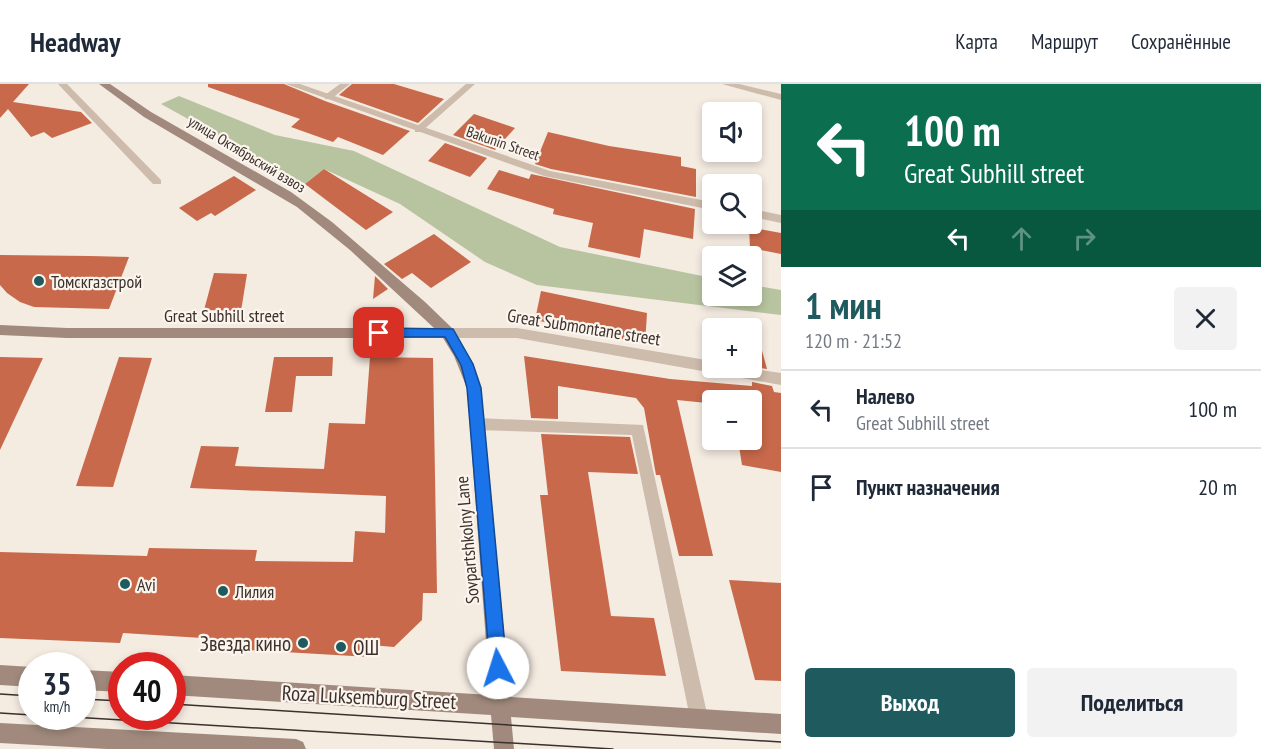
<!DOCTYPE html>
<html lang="ru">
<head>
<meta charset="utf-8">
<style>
	:root { --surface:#fff; --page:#f2f2f3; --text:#1f2937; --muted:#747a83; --line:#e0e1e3; --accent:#1f5a5e }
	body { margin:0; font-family:"PT Sans Narrow",sans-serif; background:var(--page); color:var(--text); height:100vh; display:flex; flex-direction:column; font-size:22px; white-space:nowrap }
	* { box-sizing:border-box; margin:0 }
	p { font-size:20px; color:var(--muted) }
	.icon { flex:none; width:33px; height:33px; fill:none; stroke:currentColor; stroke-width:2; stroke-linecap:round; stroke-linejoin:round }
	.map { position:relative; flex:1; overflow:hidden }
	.drawer { display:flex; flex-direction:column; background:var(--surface); width:480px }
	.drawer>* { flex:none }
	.guide { background:#0b6e4f; color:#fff; overflow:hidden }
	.tools { position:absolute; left:702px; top:18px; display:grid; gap:12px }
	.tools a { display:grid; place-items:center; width:60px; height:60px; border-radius:6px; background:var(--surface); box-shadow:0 3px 9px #0003; font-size:30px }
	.speed { position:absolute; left:18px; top:568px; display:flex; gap:12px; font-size:30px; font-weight:700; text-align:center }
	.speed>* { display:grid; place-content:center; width:78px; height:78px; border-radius:50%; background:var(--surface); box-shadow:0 3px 9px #0003; line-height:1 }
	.speed small { font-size:15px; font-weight:400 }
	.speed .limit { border:9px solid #d22; background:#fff; color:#111 }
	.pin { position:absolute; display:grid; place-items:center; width:51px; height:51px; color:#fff; margin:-26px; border-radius:12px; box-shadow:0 3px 9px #0006 }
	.me { position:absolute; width:66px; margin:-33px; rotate:355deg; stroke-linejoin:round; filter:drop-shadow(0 0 4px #0008) }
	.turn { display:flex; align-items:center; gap:21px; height:126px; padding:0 24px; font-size:27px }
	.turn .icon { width:78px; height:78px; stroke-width:2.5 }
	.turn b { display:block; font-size:42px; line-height:51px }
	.lanes { display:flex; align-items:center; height:57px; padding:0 24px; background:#0003; justify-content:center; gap:30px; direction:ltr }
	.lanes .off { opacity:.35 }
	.round { display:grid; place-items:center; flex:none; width:63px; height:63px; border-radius:6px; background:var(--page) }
	.head { display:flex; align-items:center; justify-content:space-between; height:102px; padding:0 24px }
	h1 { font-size:36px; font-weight:700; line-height:45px; color:var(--accent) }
	.action { display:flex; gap:12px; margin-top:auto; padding:12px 24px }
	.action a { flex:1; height:69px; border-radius:6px; background:var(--accent); color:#fff; font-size:24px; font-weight:700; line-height:69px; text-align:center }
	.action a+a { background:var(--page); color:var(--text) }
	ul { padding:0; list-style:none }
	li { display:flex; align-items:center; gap:18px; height:78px; padding:0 24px; border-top:2px solid var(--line) }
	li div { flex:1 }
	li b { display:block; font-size:22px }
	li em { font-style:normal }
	header { display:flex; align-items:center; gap:36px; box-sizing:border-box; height:84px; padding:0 30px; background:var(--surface); border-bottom:2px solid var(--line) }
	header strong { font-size:28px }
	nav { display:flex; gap:33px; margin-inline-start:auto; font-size:21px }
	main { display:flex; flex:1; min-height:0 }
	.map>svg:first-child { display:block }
	.green { fill:#b8c4a0 }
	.building { fill:#c8694b }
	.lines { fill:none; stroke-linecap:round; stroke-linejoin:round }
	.lane { fill:#cdbbac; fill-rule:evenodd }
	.street { fill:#cdbbac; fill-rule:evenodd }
	.secondary { fill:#a18a7d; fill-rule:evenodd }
	.tram { stroke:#3b302b; stroke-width:1.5 }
	.route { fill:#1a73e8; stroke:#114b97; stroke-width:1.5 }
	.poi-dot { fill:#1f5a5e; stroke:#fbf5ee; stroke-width:2 }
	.labels { text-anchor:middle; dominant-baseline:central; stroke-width:4.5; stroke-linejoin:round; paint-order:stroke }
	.far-street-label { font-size:15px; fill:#3b302b; stroke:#fbf5ee }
	.poi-label { font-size:18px; fill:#3b302b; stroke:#fbf5ee; text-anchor:start }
	.street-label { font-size:18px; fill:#3b302b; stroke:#fbf5ee }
	.near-poi-label { font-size:21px; fill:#3b302b; stroke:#fbf5ee; text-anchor:end }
	.near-street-label { font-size:21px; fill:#3b302b; stroke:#fbf5ee }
</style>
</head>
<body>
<header>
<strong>Headway</strong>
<nav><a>Карта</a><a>Маршрут</a><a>Сохранённые</a></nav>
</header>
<main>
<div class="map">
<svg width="781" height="665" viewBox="0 0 781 665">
	<rect width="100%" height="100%" fill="#f4ebe1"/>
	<polygon class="green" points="179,12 275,51 354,67 560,163 712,194 712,212 752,212 752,201 781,206 781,231 537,201 485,178 400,120 324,85 305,100 161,20"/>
	<g class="building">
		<polygon points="0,0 29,0 13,18 81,28 92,39 52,54 44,48 31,53 8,25 0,34"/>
		<polygon points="208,0 284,0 325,17 410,47 383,71 338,53 333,58 291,43 300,35 208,3"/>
		<polygon points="352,0 394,0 444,15 418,39 339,11"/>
		<polygon points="474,30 515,44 495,66 453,51"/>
		<polygon points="548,48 609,62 681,73 681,82 696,85 696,113 551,85 535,80"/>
		<polygon points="445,59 487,74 470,93 428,77"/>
		<polygon points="324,85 393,128 366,146 305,100"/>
		<polygon points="499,86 529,95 531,90 695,125 693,155 644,145 640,174 588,163 593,139 553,130 554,125 487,105"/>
		<polygon points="234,92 256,106 215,132 211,129 197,137 179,124"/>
		<polygon points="749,143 781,149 781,170 750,164"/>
		<polygon points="434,150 471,178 431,204 412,189 402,195 384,180"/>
		<polygon points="0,171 90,172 129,173 109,225 34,223 20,218 7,209 0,201"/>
		<polygon points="214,189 247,190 241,227 204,226"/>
		<polygon points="375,192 388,205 373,215"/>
		<polygon points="541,207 647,229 645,260 535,236"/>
		<polygon points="757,248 767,285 752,283 752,249"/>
		<polygon points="524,272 670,295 752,302 752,298 772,302 774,308 781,309 781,388 742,381 738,356 752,356 752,316 707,316 707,319 677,316 713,472 679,472 660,391 656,391 644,324 636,314 558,302 558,335 531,334"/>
		<polygon points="0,273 43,274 0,366"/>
		<polygon points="119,273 152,274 113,403 76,402"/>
		<polygon points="274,273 333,273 332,292 296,292 292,328 265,328"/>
		<polygon points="370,273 433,274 437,509 423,509 422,536 394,563 371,561 370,573 232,565 234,556 123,549 120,559 0,554 0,468 147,472 149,464 257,466 255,477 353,478 355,447 385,449 386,412 190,404 201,362 239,363 235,382 324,385 329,339 365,340"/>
		<polygon points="541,350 630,353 638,390 588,388 611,532 654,534 666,592 561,587 540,411 548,411"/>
		<polygon points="729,496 781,499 781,597 755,596"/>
	</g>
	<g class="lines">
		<g class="lane">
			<polygon points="58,0 67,0 161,96 161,100 153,100"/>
			<polygon points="340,0 350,0 331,15 325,15 325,11"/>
			<polygon points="466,0 475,0 421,48 415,48 415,44"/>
			<polygon points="477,334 643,341 708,634 705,640 699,643 693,640 690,634 632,351 477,346 472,344 470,340 472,336"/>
		</g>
		<g class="street">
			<polygon points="286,0 300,0 550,87 712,118 712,126 544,92"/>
			<polygon points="722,0 739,0 781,10 781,16"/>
			<polygon points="752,125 781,131 781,139 752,133"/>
			<polygon points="448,244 517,244 712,277 712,284 746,284 781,289 781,301 517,254 448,254 441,249"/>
		</g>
		<g class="secondary">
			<polygon points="99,0 110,0 151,28 291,108 332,138 425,218 453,245 467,270 481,304 510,613 781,630 781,650 511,633 514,665 494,665 491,631 172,611 172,591 490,611 467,304 454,272 443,254 67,254 0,251 0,241 67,244 434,244 350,166 297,123 144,33"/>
			<polygon points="0,581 32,583 32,603 0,601"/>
			<polygon points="82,586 122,588 122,608 82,606"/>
			<polygon points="0,639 296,655 303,658 306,665 107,665 0,659"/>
		</g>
		<g class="tram">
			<polyline points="0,610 32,612"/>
			<polyline points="82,615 122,617"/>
			<polyline points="172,620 781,658"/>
			<polyline points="0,629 32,631"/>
			<polyline points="72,633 613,665"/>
		</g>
	</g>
	<polygon class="route" points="379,244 453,245 473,280 481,304 507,584 505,590 498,593 492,590 490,584 467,304 461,281 445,253 379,253 373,249"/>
	<g class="poi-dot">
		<circle cx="39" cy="197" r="6"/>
		<circle cx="125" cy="500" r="6"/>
		<circle cx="223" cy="507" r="6"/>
		<circle cx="303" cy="559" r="6"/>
		<circle cx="341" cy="563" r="6"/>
	</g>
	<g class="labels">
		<g class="far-street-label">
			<text transform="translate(503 59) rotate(19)">Bakunin Street</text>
			<text transform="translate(247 70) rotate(31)">улица Октябрьский взвоз</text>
		</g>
		<g class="poi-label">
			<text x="51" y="197">Томскгазстрой</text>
			<text x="137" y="500">Avi</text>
			<text x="235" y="507">Лилия</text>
		</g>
		<g class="street-label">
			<text x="224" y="231">Great Subhill street</text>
			<text transform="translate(584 243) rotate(9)">Great Submontane street</text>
			<text transform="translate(467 456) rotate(-95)">Sovpartshkolny Lane</text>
		</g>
		<g class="near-poi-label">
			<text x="291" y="559">Звезда кино</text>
			<text x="353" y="563" text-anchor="start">ОШ</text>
		</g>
		<g class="near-street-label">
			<text transform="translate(369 613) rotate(3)">Roza Luksemburg Street</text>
		</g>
	</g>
</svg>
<div class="tools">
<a><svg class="icon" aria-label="sound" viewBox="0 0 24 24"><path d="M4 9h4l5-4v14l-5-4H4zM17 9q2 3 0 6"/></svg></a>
<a><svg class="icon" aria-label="search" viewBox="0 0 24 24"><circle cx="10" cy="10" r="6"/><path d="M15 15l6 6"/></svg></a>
<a><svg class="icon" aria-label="layers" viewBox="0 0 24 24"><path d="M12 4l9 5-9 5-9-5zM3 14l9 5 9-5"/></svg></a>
<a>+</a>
<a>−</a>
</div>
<div class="speed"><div>35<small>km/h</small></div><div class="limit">40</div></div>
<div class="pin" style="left:379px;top:249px;background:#d93025"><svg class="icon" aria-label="arrive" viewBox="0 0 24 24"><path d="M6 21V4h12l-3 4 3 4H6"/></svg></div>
<svg class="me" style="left:498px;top:584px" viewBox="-20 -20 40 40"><circle r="19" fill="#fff"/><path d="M0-13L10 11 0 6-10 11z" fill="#1a73e8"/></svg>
</div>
<section class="drawer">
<div class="guide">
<div class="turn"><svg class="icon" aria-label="left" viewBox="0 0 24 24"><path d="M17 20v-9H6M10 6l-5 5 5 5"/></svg><div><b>100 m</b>Great Subhill street</div></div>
<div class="lanes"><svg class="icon" aria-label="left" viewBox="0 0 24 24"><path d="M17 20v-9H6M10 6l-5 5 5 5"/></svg><svg class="icon off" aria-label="ahead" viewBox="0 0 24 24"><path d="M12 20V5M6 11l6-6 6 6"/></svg><svg class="icon off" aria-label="right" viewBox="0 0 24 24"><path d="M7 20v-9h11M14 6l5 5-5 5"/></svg></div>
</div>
<div class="head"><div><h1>1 мин</h1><p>120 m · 21:52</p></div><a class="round"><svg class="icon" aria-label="close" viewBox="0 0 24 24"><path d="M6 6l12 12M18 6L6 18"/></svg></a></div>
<ul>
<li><svg class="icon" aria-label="left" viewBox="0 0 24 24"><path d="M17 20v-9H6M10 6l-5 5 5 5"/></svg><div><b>Налево</b><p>Great Subhill street</p></div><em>100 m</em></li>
<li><svg class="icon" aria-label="arrive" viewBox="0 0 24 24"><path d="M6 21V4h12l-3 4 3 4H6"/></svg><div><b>Пункт назначения</b></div><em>20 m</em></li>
</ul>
<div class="action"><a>Выход</a><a>Поделиться</a></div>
</section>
</main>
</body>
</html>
